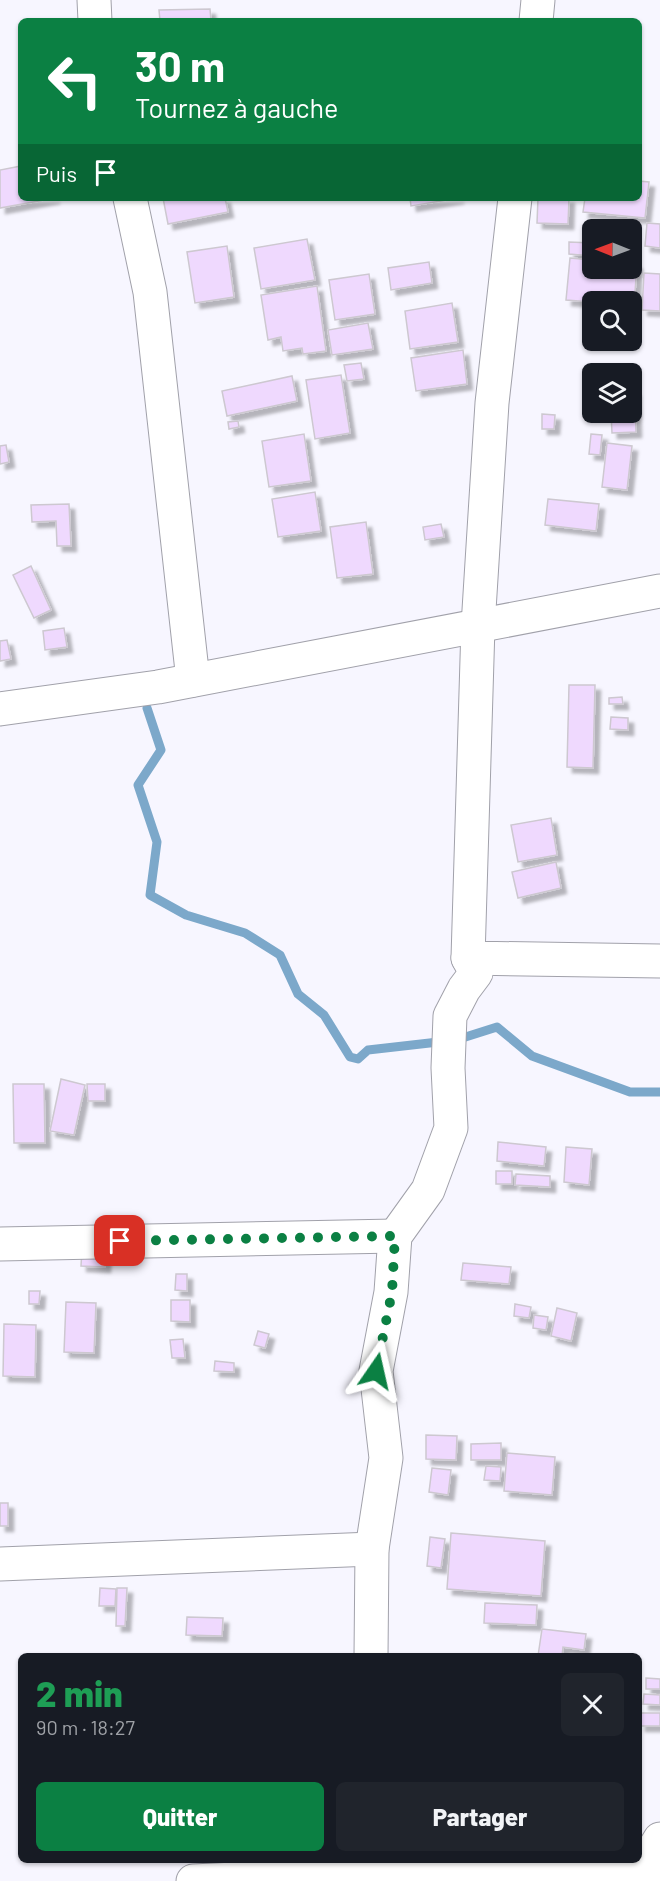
<!DOCTYPE html>
<html lang="fr">
<head>
<meta charset="utf-8">
<style>
	:root { --surface:#171b24; --page:#20242c; --text:#f1f3f6; --muted:#9ea1a6; --accent:#0b8043 }
	body { margin:0; font-family:Barlow,sans-serif; background:var(--page); color:var(--text); height:100vh; display:flex; flex-direction:column; font-size:22px; white-space:nowrap }
	* { box-sizing:border-box; margin:0 }
	p { font-size:20px; color:var(--muted) }
	.icon { flex:none; width:33px; height:33px; fill:none; stroke:currentColor; stroke-width:2; stroke-linecap:round; stroke-linejoin:round }
	.map { position:relative; flex:1; overflow:hidden }
	.side { position:absolute; left:18px; top:1653px; width:624px; height:210px; display:flex; flex-direction:column; background:var(--surface); border-radius:9px; box-shadow:0 2px 4px #0004 }
	.side>* { flex:none }
	.banner { position:absolute; left:18px; top:18px; width:624px; height:183px; border-radius:9px; box-shadow:0 2px 4px #0004; background:#0b8043; color:#fff; overflow:hidden }
	.needle { width:39px; rotate:271deg }
	.controls { position:absolute; left:582px; top:219px; display:grid; gap:12px }
	.controls a { display:grid; place-items:center; width:60px; height:60px; border-radius:9px; background:var(--surface); box-shadow:0 2px 4px #0004; font-size:30px }
	.pin { position:absolute; display:grid; place-items:center; width:51px; height:51px; color:#fff; margin:-26px; border-radius:12px; box-shadow:0 3px 9px #0006 }
	.me { position:absolute; width:66px; margin:-33px; rotate:11deg; stroke-linejoin:round; filter:drop-shadow(0 0 4px #0008) }
	.turn { display:flex; align-items:center; gap:21px; height:126px; padding:0 18px; font-size:27px }
	.turn .icon { width:78px; height:78px; stroke-width:2.5 }
	.turn b { display:block; font-size:42px; line-height:51px }
	.then { display:flex; align-items:center; height:57px; padding:0 18px; background:#0003; gap:12px; font-size:22px }
	.round { display:grid; place-items:center; flex:none; width:63px; height:63px; border-radius:9px; background:var(--page) }
	.overview { display:flex; align-items:center; justify-content:space-between; height:102px; padding:0 18px }
	h1 { font-size:36px; font-weight:800; line-height:45px; color:#1e9e55 }
	.action { display:flex; gap:12px; margin-top:auto; padding:12px 18px }
	.action a { flex:1; height:69px; border-radius:9px; background:var(--accent); color:#fff; font-size:24px; font-weight:800; line-height:69px; text-align:center }
	.action a+a { background:var(--page); color:var(--text) }
	.map>svg:first-child { display:block }
	.lines { fill:none; stroke-linecap:round; stroke-linejoin:round }
	.stream { stroke:#7ca8ca; stroke-width:9 }
	.building { fill:#efd9fe; stroke:#cdc8d0; stroke-width:1.5; filter:url(#shadow) }
	.minor-casing { stroke:#a1a1aa; stroke-width:35 }
	.minor { stroke:#fff; stroke-width:33 }
	.route { stroke:#0b8043; stroke-width:10; stroke-dasharray:0 18 }
</style>
</head>
<body>
<div class="map">
<svg width="660" height="1881" viewBox="0 0 660 1881">
	<defs>
		<filter id="shadow"><feDropShadow dx="5.5" dy="5.5" stdDeviation="1.5" flood-color="#0004"/></filter>
	</defs>
	<rect width="100%" height="100%" fill="#f7f6ff"/>
	<g class="lines">
		<polyline class="stream" points="147,708 161,750 138,785 157,842 150,895 186,915 245,933 280,955 298,994 324,1015 350,1057 358,1059 368,1050 456,1040 497,1027 532,1056 630,1092 660,1092"/>
	</g>
	<g class="building">
		<polygon points="210,9 211,21 160,21 159,10"/>
		<polygon points="21,166 21,198 55,198 0,208 0,170"/>
		<polygon points="639,181 649,182 645,218 583,212 585,198 639,198"/>
		<polygon points="163,198 225,198 228,212 168,224"/>
		<polygon points="410,198 459,198 411,206"/>
		<polygon points="538,198 569,198 568,224 537,223"/>
		<polygon points="647,223 660,224 660,248 645,246"/>
		<polygon points="307,239 315,280 261,289 254,248"/>
		<polygon points="569,242 592,243 592,256 569,254"/>
		<polygon points="227,246 234,297 195,303 187,252"/>
		<polygon points="570,258 592,260 592,268 632,268 632,263 637,264 634,306 632,306 632,302 592,302 566,300"/>
		<polygon points="429,262 432,283 391,290 388,268"/>
		<polygon points="644,273 660,274 660,311 642,310"/>
		<polygon points="369,274 375,314 335,320 329,280"/>
		<polygon points="317,286 326,351 303,354 302,348 283,351 281,337 268,340 261,295"/>
		<polygon points="452,303 458,342 410,349 405,311"/>
		<polygon points="368,323 373,349 332,355 328,330"/>
		<polygon points="463,350 467,384 416,391 411,358"/>
		<polygon points="361,363 364,379 347,381 344,365"/>
		<polygon points="341,375 350,433 315,439 306,380"/>
		<polygon points="292,376 297,401 227,416 222,391"/>
		<polygon points="632,391 635,391 636,432 612,433 611,412 632,412"/>
		<polygon points="542,414 555,415 554,429 542,429"/>
		<polygon points="238,421 239,427 229,429 228,422"/>
		<polygon points="304,434 311,481 269,487 262,441"/>
		<polygon points="591,434 602,435 600,455 589,454"/>
		<polygon points="607,443 632,446 627,490 602,487"/>
		<polygon points="6,445 9,462 0,464 0,446"/>
		<polygon points="315,492 321,531 278,537 272,499"/>
		<polygon points="548,499 599,504 596,531 545,525"/>
		<polygon points="69,504 71,546 57,546 56,521 32,522 31,505"/>
		<polygon points="366,522 373,574 337,578 330,527"/>
		<polygon points="441,524 444,537 425,540 423,527"/>
		<polygon points="31,566 51,610 34,618 13,575"/>
		<polygon points="64,628 67,647 45,650 43,631"/>
		<polygon points="7,640 11,659 0,661 0,641"/>
		<polygon points="569,685 595,685 593,768 567,767"/>
		<polygon points="622,697 623,704 609,704 609,698"/>
		<polygon points="611,717 628,718 628,730 610,729"/>
		<polygon points="551,818 557,855 518,862 511,825"/>
		<polygon points="556,862 561,888 518,898 512,872"/>
		<polygon points="61,1079 85,1085 74,1135 50,1131"/>
		<polygon points="13,1084 44,1084 45,1143 14,1143"/>
		<polygon points="87,1084 105,1084 105,1101 88,1101"/>
		<polygon points="498,1142 546,1147 544,1166 497,1161"/>
		<polygon points="566,1147 592,1149 589,1185 564,1182"/>
		<rect x="496" y="1171" width="16" height="13"/>
		<polygon points="516,1174 550,1176 550,1187 515,1185"/>
		<polygon points="82,1249 106,1250 105,1267 81,1266"/>
		<polygon points="463,1263 511,1267 509,1284 461,1280"/>
		<polygon points="176,1274 187,1274 187,1291 175,1290"/>
		<polygon points="29,1291 40,1291 39,1304 29,1304"/>
		<polygon points="171,1300 190,1300 190,1322 171,1321"/>
		<polygon points="66,1302 96,1303 94,1353 64,1352"/>
		<polygon points="515,1304 531,1307 529,1318 514,1316"/>
		<polygon points="557,1308 577,1313 571,1341 551,1336"/>
		<polygon points="534,1315 548,1317 546,1330 533,1328"/>
		<polygon points="4,1324 36,1325 35,1377 3,1376"/>
		<polygon points="258,1331 269,1334 265,1348 254,1345"/>
		<polygon points="183,1339 185,1358 172,1358 170,1340"/>
		<polygon points="215,1361 234,1363 234,1372 214,1371"/>
		<polygon points="426,1435 457,1436 456,1460 426,1459"/>
		<polygon points="501,1443 501,1460 471,1460 471,1444"/>
		<polygon points="507,1453 555,1457 552,1495 504,1491"/>
		<polygon points="486,1466 501,1467 500,1481 484,1480"/>
		<polygon points="432,1468 451,1470 448,1495 429,1492"/>
		<rect x="0" y="1503" width="8" height="23"/>
		<polygon points="451,1533 545,1541 541,1596 447,1589"/>
		<polygon points="430,1537 445,1539 441,1568 427,1566"/>
		<polygon points="100,1588 116,1589 115,1606 99,1606"/>
		<polygon points="117,1588 127,1588 125,1626 116,1626"/>
		<polygon points="485,1603 537,1605 536,1625 484,1623"/>
		<polygon points="187,1617 223,1618 222,1636 186,1635"/>
		<polygon points="542,1629 586,1634 584,1650 563,1647 562,1656 538,1656"/>
		<polygon points="646,1678 660,1679 660,1689 646,1689"/>
		<polygon points="644,1694 660,1695 660,1705 643,1704"/>
		<rect x="640" y="1713" width="20" height="13"/>
	</g>
	<g class="lines">
		<g class="minor-casing">
			<g id="minor">
				<polyline points="94,0 95,21"/>
				<polyline points="536,21 538,0"/>
				<polyline points="130,198 150,292 193,680"/>
				<polyline points="515,198 492,403 478,626 468,958 660,961"/>
				<polyline points="0,709 158,687 660,591"/>
				<polyline points="0,1244 395,1236"/>
				<polyline points="0,1564 372,1549"/>
				<polyline points="371,1656 372,1549 386,1458 376,1371 391,1292 395,1236 428,1190 451,1128 448,1068 450,1016 464,989 476,973 468,958"/>
				<polyline points="637,1876 660,1839"/>
				<polyline points="193,1881 368,1873 660,1876"/>
			</g>
		</g>
		<use href="#minor" class="minor"/>
	</g>
	<g class="lines">
		<polyline class="route" points="120,1241 395,1236 392,1292 376,1371"/>
	</g>
</svg>
<div class="controls">
<a><svg class="needle" viewBox="-14 -14 28 28"><path d="M0-13l5 13h-10z" fill="#e53935"/><path d="M0 13l5-13h-10z" fill="#9ea1a6"/></svg></a>
<a><svg class="icon" aria-label="search" viewBox="0 0 24 24"><circle cx="10" cy="10" r="6"/><path d="M15 15l6 6"/></svg></a>
<a><svg class="icon" aria-label="layers" viewBox="0 0 24 24"><path d="M12 4l9 5-9 5-9-5zM3 14l9 5 9-5"/></svg></a>
</div>
<div class="pin" style="left:120px;top:1241px;background:#d93025"><svg class="icon" aria-label="arrive" viewBox="0 0 24 24"><path d="M6 21V4h12l-3 4 3 4H6"/></svg></div>
<svg class="me" style="left:376px;top:1371px" viewBox="-20 -20 40 40"><path d="M0-17L14 15 0 8-14 15z" fill="#0b8043" stroke="#fff" stroke-width="4"/></svg>
<div class="banner">
<div class="turn"><svg class="icon" aria-label="left" viewBox="0 0 24 24"><path d="M17 20v-9H6M10 6l-5 5 5 5"/></svg><div><b>30 m</b>Tournez à gauche</div></div>
<div class="then">Puis<svg class="icon" aria-label="arrive" viewBox="0 0 24 24"><path d="M6 21V4h12l-3 4 3 4H6"/></svg></div>
</div>
<section class="side">
<div class="overview"><div><h1>2 min</h1><p>90 m · 18:27</p></div><a class="round"><svg class="icon" aria-label="close" viewBox="0 0 24 24"><path d="M6 6l12 12M18 6L6 18"/></svg></a></div>
<div class="action"><a>Quitter</a><a>Partager</a></div>
</section>
</div>
</body>
</html>
